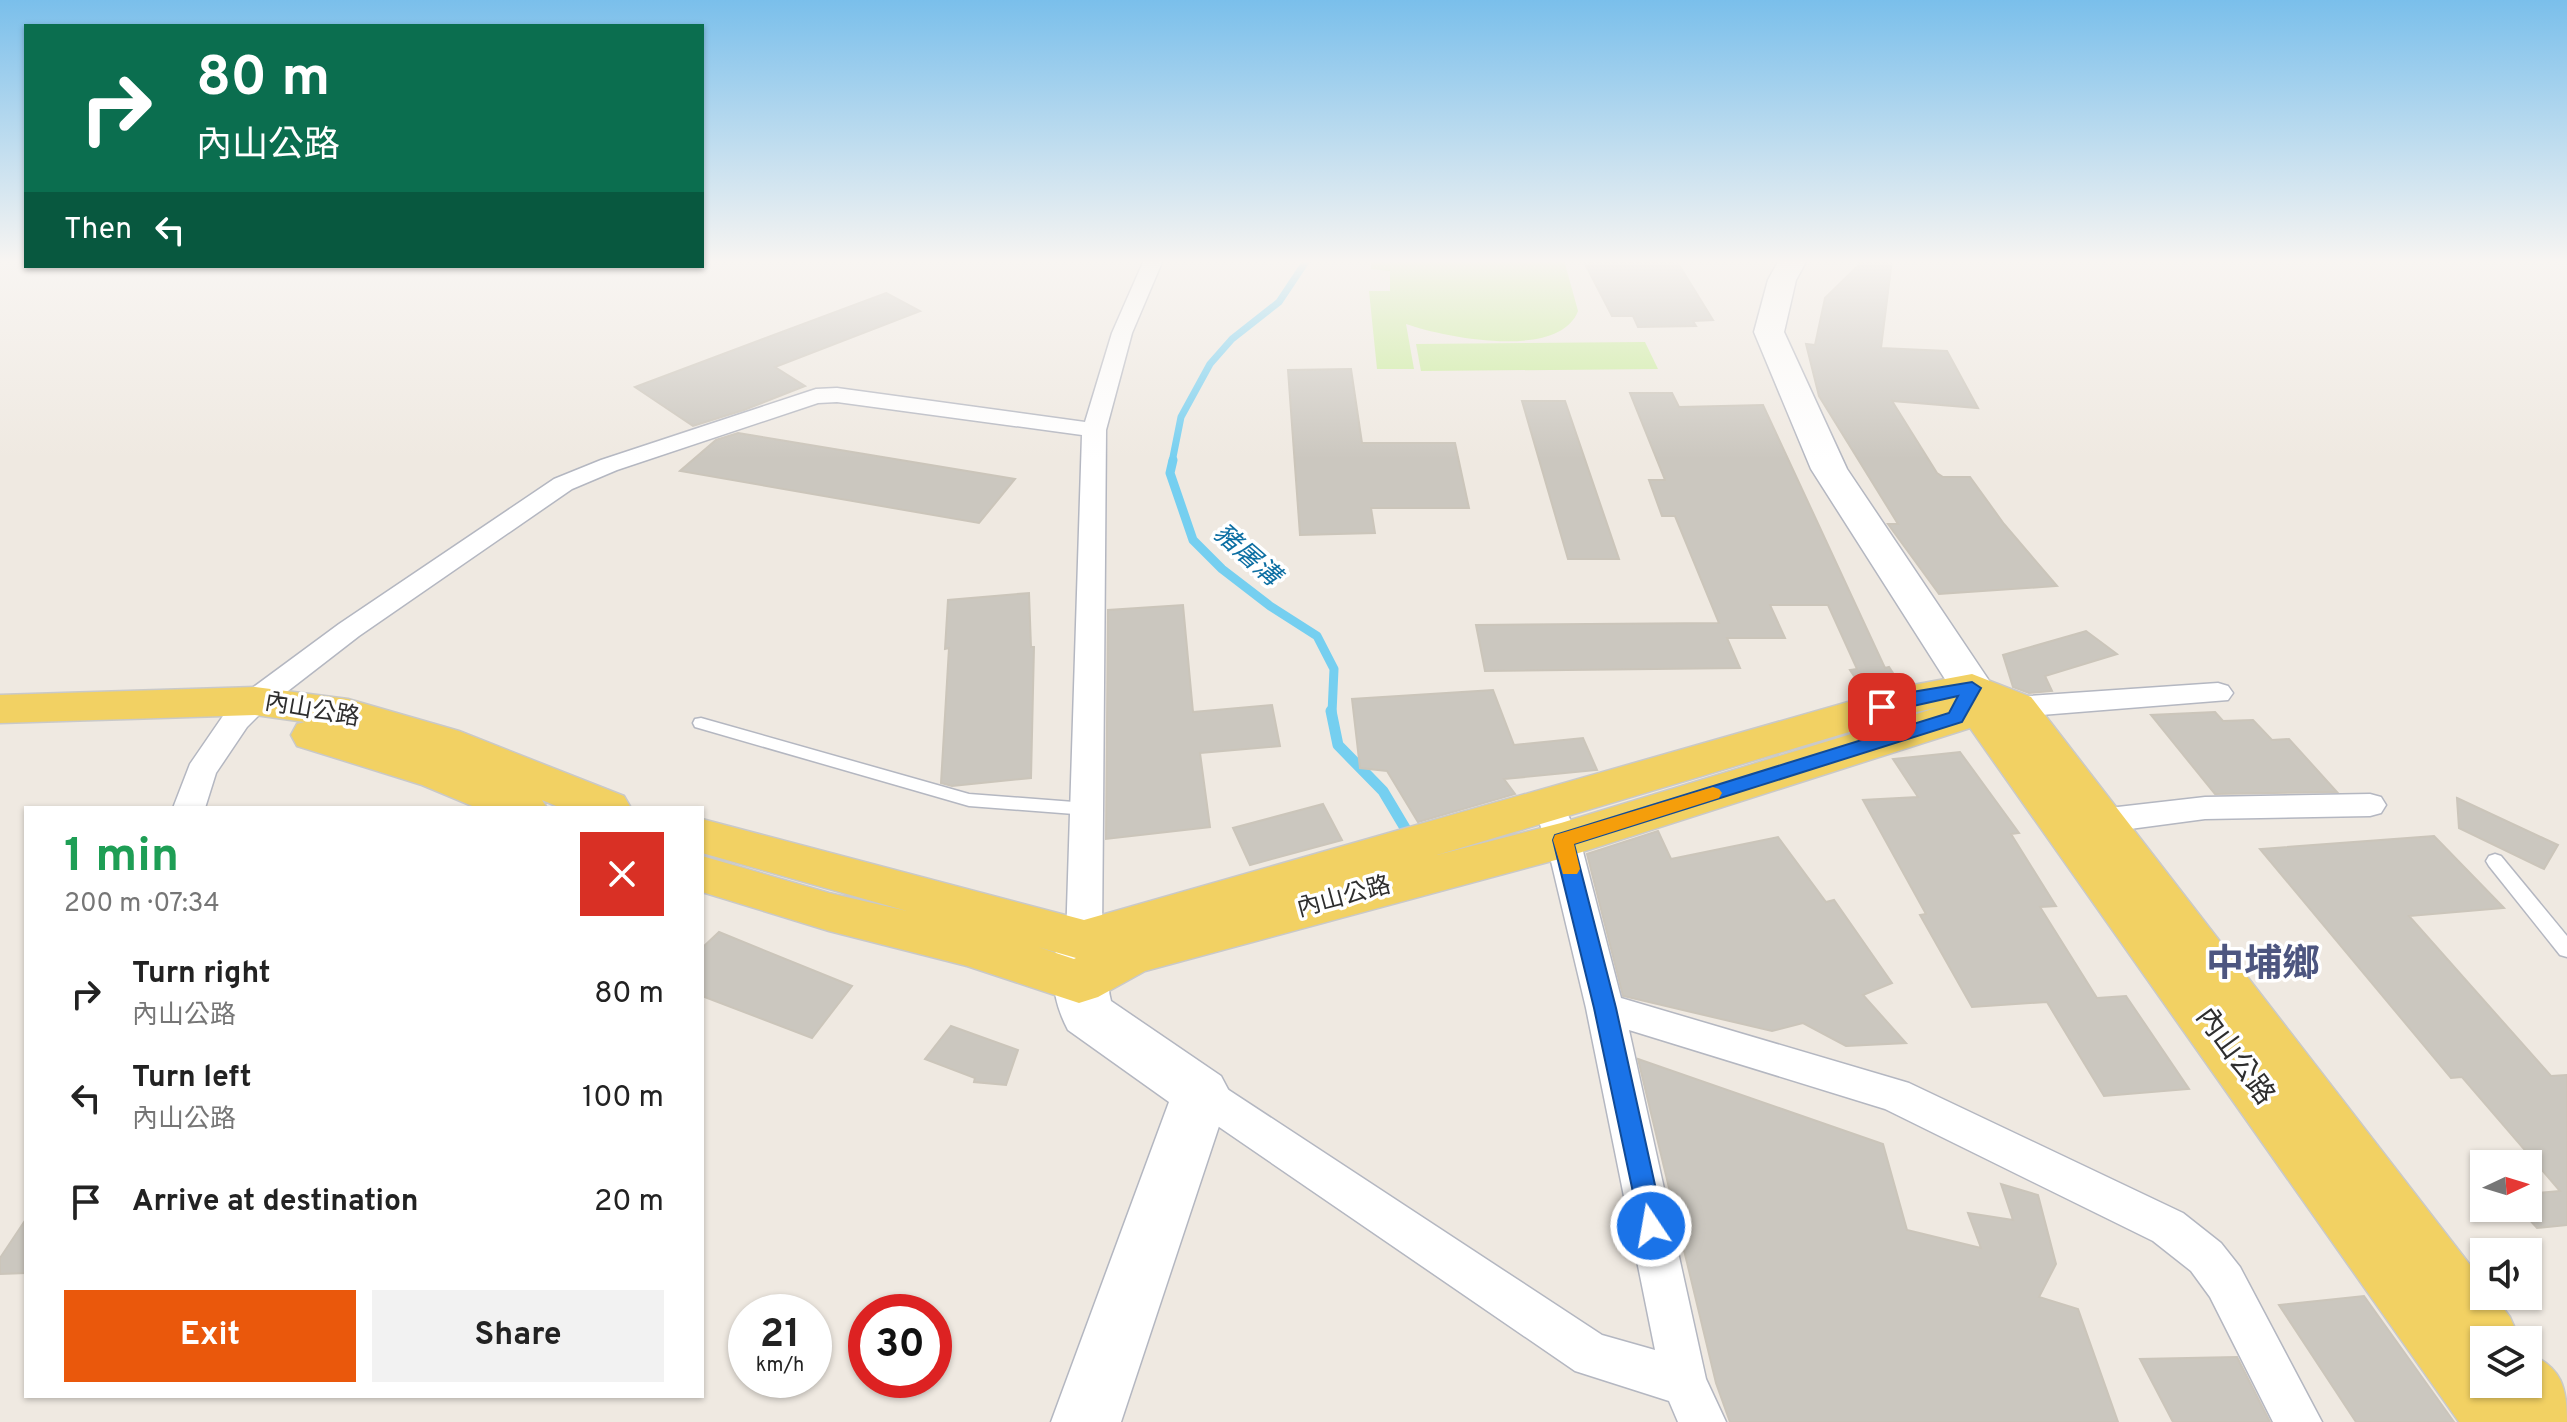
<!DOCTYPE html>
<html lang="en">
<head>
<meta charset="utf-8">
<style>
	:root { --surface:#fff; --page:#f2f2f2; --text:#222; --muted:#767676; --accent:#ea580c }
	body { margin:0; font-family:Overpass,"Noto Sans TC",sans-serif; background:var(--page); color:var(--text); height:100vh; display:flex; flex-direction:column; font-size:30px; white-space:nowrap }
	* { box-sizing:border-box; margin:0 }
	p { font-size:26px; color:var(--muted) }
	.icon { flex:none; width:44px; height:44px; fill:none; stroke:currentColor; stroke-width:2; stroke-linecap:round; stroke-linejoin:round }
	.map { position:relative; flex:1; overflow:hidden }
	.drawer { position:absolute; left:24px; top:806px; width:680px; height:592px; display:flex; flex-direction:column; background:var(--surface); border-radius:0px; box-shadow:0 2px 6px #0004 }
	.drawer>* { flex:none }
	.banner { position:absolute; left:24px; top:24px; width:680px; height:244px; border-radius:0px; box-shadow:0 2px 6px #0004; background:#0b6e4f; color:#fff; overflow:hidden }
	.needle { width:52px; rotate:86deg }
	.buttons { position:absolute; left:2470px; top:1150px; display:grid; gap:16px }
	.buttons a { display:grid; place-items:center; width:72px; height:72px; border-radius:0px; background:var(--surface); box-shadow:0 2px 6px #0004; font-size:40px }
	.speed { position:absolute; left:728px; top:1294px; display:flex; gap:16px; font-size:40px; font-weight:700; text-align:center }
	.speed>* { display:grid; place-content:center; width:104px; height:104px; border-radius:50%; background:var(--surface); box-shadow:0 2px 6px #0004; line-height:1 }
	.speed small { font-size:20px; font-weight:400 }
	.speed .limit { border:12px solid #d22; background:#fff; color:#111 }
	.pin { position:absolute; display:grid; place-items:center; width:68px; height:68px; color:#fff; margin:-34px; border-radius:16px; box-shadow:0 4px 12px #0006 }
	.me { position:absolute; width:88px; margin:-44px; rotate:348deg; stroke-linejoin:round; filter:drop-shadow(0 0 6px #0008) }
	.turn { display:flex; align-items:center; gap:28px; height:168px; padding:0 40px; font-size:36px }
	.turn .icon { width:104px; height:104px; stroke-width:2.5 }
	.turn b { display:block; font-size:56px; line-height:68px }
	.then { display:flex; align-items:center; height:76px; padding:0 40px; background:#0003; gap:16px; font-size:30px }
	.round { display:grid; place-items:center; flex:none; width:84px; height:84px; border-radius:0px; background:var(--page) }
	.overview { display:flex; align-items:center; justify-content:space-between; height:136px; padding:0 40px }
	h1 { font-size:48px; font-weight:700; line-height:60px; color:#1e9e55 }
	.action { display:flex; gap:16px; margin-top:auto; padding:16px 40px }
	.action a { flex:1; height:92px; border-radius:0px; background:var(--accent); color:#fff; font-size:32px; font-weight:700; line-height:92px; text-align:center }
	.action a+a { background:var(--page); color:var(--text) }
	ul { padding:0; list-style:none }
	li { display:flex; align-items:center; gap:24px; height:104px; padding:0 40px }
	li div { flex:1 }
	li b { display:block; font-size:30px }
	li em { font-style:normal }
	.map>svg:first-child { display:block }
	.pitch { fill:#c9ec9a }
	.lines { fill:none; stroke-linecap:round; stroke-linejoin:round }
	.stream-far2 { stroke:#75cff0; stroke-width:7 }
	.stream-far1 { stroke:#75cff0; stroke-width:9 }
	.stream { stroke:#75cff0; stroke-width:11 }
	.building { fill:#cbc7bf; stroke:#cbc5ba; stroke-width:2 }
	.lane-casing { stroke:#b4b7c1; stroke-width:3 }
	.street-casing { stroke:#b4b7c1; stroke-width:3 }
	.secondary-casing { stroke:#b4b7c1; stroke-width:3 }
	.primary-casing { stroke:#c9c9c9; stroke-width:3 }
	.lane { fill:#fff; fill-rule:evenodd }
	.street { fill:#fff; fill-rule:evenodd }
	.secondary { fill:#fff; fill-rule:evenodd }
	.primary { fill:#f2d163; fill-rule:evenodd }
	.route { fill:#1a73e8; stroke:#114b97; stroke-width:2 }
	.slow { fill:#f59e0b }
	.labels { text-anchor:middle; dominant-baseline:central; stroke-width:7; stroke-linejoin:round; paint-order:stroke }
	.street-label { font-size:24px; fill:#2e2e2e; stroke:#fff }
	.water-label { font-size:26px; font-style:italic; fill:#0d6fa3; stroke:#fff }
	.near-street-label { font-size:28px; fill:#2e2e2e; stroke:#fff }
	.near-district-label { font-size:38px; font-weight:bold; fill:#4d5680; stroke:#fff }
</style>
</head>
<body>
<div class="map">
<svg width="2567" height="1422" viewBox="0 0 2567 1422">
	<rect width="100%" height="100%" fill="#efe9e1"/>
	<g class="pitch">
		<path d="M1371,260H1564L1578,311C1559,361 1443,337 1406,324L1414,369H1377L1369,291H1390V271L1371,269Z"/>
		<polygon points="1645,342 1658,369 1421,371 1416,344"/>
	</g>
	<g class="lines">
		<polyline class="stream-far2" points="1172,462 1181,417 1210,364 1232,339 1279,302 1307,260"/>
		<polyline class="stream-far1" points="1173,460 1170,473 1193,540 1222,569 1270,606 1317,636 1334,669 1332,713"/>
		<polyline class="stream" points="1331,711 1338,745 1383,791 1408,833"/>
	</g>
	<g class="building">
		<polygon points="1583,260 1676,260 1713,320 1693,321 1696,326 1638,327 1633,316 1612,316"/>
		<polygon points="1864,260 1892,260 1881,348 1947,351 1978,408 1892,401 1937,473 1943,477 1970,477 2004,524 2057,586 1939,594 1888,524 1898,524 1819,396 1806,344 1815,345 1825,298"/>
		<polygon points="886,293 920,311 775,367 805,386 744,410 693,426 635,387"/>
		<polygon points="1351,369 1362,443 1455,443 1469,508 1371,508 1375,533 1300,535 1288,370"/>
		<polygon points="1630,393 1672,393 1679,407 1763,405 1885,668 1889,667 1900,684 1866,694 1850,670 1857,669 1828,605 1770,605 1785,638 1727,638 1740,668 1485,671 1476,625 1719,623 1675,516 1662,516 1649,480 1665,480"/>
		<polygon points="1522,401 1565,401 1619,559 1568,559"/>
		<polygon points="738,433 1015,479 979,523 680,471 716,440"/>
		<polygon points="1029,593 1031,647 1034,647 1031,778 952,786 941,783 949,648 945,649 948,600"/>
		<polygon points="1183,605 1193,712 1272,705 1280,746 1200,753 1210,827 1106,839 1108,610"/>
		<polygon points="2086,631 2117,654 2045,676 2052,691 2029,693 2013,687 2003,655"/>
		<polygon points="1493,690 1514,745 1583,738 1597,770 1504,779 1515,794 1418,822 1387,771 1360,768 1352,699"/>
		<polygon points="2215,712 2223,721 2253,720 2272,740 2289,739 2337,792 2215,794 2151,715"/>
		<polygon points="1960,752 2019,833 2011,834 2056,906 2040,907 2097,998 2126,996 2189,1089 2104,1096 2047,1002 1972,1007 1920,915 1926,914 1863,800 1918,797 1893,759"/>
		<polygon points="2457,798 2558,845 2544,869 2459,828"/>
		<polygon points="1323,804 1342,840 1250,865 1233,828"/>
		<polygon points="1658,831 1671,859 1778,837 1826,902 1834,900 1892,983 1863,995 1906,1043 1846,1046 1803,1023 1772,1031 1623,996 1587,854"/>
		<polygon points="2434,836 2504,908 2409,916 2551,1076 2567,1075 2567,1225 2537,1228 2528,1218 2528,1194 2560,1191 2462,1077 2451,1078 2260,849"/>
		<polygon points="719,932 852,986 812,1038 702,996 702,948"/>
		<polygon points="951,1026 1018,1050 1006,1085 974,1082 975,1078 925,1059"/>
		<polygon points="1638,1059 1883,1144 1907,1230 1981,1248 1968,1213 2013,1220 2001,1184 2038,1195 2056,1264 2039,1297 2078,1309 2118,1422 1730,1422 1716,1383"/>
		<polygon points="26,1219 26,1273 0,1274 0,1258"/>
		<polygon points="2364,1296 2454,1422 2356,1422 2279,1305"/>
		<polygon points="2237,1357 2270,1422 2173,1422 2140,1359"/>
	</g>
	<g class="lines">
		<g class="lane-casing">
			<g id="lane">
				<polygon points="701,718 969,794 1087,803 1093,805 1096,809 1093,813 1087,815 969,806 695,727 693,723 695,719"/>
				<polygon points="2495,854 2501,856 2567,936 2567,957 2560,955 2489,866 2486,861 2489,856"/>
			</g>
		</g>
		<g class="street-casing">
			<g id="street">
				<polygon points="1144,260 1163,260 1132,333 1106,430 1102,940 1097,950 1084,954 1071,950 1066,940 1082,435 837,402 818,403 617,470 572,489 359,636 266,708 247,727 216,773 205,808 173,808 190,764 225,713 244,694 339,624 554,479 601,460 816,389 837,388 1085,422 1112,333"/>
				<polygon points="2218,683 2228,686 2233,693 2228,700 2015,717 2004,714 2000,707 2004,700 2015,697"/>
				<polygon points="1548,793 1559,796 1580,840 1621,998 1909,1083 2183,1213 2221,1243 2240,1267 2322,1422 2273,1422 2210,1297 2191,1271 2153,1241 1885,1109 1629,1030 1706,1379 1726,1422 1678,1422 1669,1401 1575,1371 1187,1105 1181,1093 1187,1081 1201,1076 1215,1081 1602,1335 1655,1350 1586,1008 1546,840 1532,804 1537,796"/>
				<polygon points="2370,794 2381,797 2386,805 2381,813 2370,816 2205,819 2100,833 2088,829 2084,821 2088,813 2100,809 2205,797"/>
			</g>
		</g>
		<g class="secondary-casing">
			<g id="secondary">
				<polygon points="1779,260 1807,260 1796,280 1784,332 1847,469 1994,688 1987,698 1972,702 1957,698 1811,469 1754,332 1768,280"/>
				<path d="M1083,922L1101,928C1114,951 1104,975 1111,1001L1221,1076L1230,1093L1121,1422H1051L1169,1102L1068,1030C1051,998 1047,960 1065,928Z"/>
			</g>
		</g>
		<g class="primary-casing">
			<g id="primary">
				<path d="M1972,674L2031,697L2484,1283V1296H2494L2510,1317L2520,1340H2484V1384H2528V1353C2562,1367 2567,1388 2567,1422H2459L1970,728L1563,858L1145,971L1098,997L1079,1003L967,966L829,931L702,892V856L829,893L907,911L702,853V819L1084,920L1897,688ZM1936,708L1561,823L1437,855L1916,712ZM1038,947L1076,958L1074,959Z"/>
				<polygon points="255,687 348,699 459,731 624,796 631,808 561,808 542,800 547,808 477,808 422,785 297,746 291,735 297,724 305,722 255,715 0,723 0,695"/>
			</g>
		</g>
		<use href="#lane" class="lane"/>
		<use href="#street" class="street"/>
		<use href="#secondary" class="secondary"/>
		<use href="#primary" class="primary"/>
	</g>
	<linearGradient id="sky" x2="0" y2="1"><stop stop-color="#7abfeb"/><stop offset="0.57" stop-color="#f8f5f2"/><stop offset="1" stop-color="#f8f5f2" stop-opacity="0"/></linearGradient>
	<rect width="2567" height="459" fill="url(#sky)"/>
	<polygon class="route" points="1972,682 1981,688 1962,722 1574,844 1616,1008 1664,1226 1660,1235 1651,1238 1642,1235 1594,1008 1553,840 1555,835 1949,713 1958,696 1882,713 1873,707 1876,702 1912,692"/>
	<polygon class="slow" points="1713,787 1719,789 1722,793 1719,798 1574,844 1580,869 1577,874 1563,874 1553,840 1555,835"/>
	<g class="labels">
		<g class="street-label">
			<text transform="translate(312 711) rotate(10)">內山公路</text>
			<text transform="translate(1344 898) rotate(-15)">內山公路</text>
		</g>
		<g class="water-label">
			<text transform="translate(1246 556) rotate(41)">豬屠溝</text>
		</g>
		<g class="near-street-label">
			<text transform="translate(2234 1057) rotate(54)">內山公路</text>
		</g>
		<g class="near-district-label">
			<text x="2263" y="966">中埔鄉</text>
		</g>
	</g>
</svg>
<div class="buttons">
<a><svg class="needle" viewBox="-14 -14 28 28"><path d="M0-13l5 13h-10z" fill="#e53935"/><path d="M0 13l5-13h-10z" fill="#767676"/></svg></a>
<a><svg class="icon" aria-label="sound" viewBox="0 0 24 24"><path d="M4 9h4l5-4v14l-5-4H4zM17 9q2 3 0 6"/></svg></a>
<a><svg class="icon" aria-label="layers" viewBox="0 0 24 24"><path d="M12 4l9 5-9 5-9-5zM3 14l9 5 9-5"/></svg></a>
</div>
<div class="speed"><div>21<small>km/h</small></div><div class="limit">30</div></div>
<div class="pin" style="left:1882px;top:707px;background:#d93025"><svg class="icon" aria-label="arrive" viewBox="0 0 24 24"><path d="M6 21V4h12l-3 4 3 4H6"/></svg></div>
<svg class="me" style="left:1651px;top:1226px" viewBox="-20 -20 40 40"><circle r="17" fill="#1a73e8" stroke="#fff" stroke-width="3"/><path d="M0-11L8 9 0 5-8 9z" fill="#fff"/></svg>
<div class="banner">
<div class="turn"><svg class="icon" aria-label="right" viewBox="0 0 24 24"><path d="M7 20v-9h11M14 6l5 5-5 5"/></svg><div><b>80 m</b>內山公路</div></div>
<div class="then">Then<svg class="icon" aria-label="left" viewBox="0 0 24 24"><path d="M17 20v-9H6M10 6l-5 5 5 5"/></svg></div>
</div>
<section class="drawer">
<div class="overview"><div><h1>1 min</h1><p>200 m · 07:34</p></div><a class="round" style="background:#d93025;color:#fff"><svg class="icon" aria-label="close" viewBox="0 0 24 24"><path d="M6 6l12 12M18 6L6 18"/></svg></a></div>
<ul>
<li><svg class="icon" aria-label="right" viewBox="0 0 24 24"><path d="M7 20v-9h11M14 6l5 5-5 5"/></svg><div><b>Turn right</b><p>內山公路</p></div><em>80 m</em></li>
<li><svg class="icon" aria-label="left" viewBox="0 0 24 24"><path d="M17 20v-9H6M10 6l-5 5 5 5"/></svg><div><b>Turn left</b><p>內山公路</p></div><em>100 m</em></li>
<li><svg class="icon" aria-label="arrive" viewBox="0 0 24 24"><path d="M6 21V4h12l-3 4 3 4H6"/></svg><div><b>Arrive at destination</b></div><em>20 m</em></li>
</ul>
<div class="action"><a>Exit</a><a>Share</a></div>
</section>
</div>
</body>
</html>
